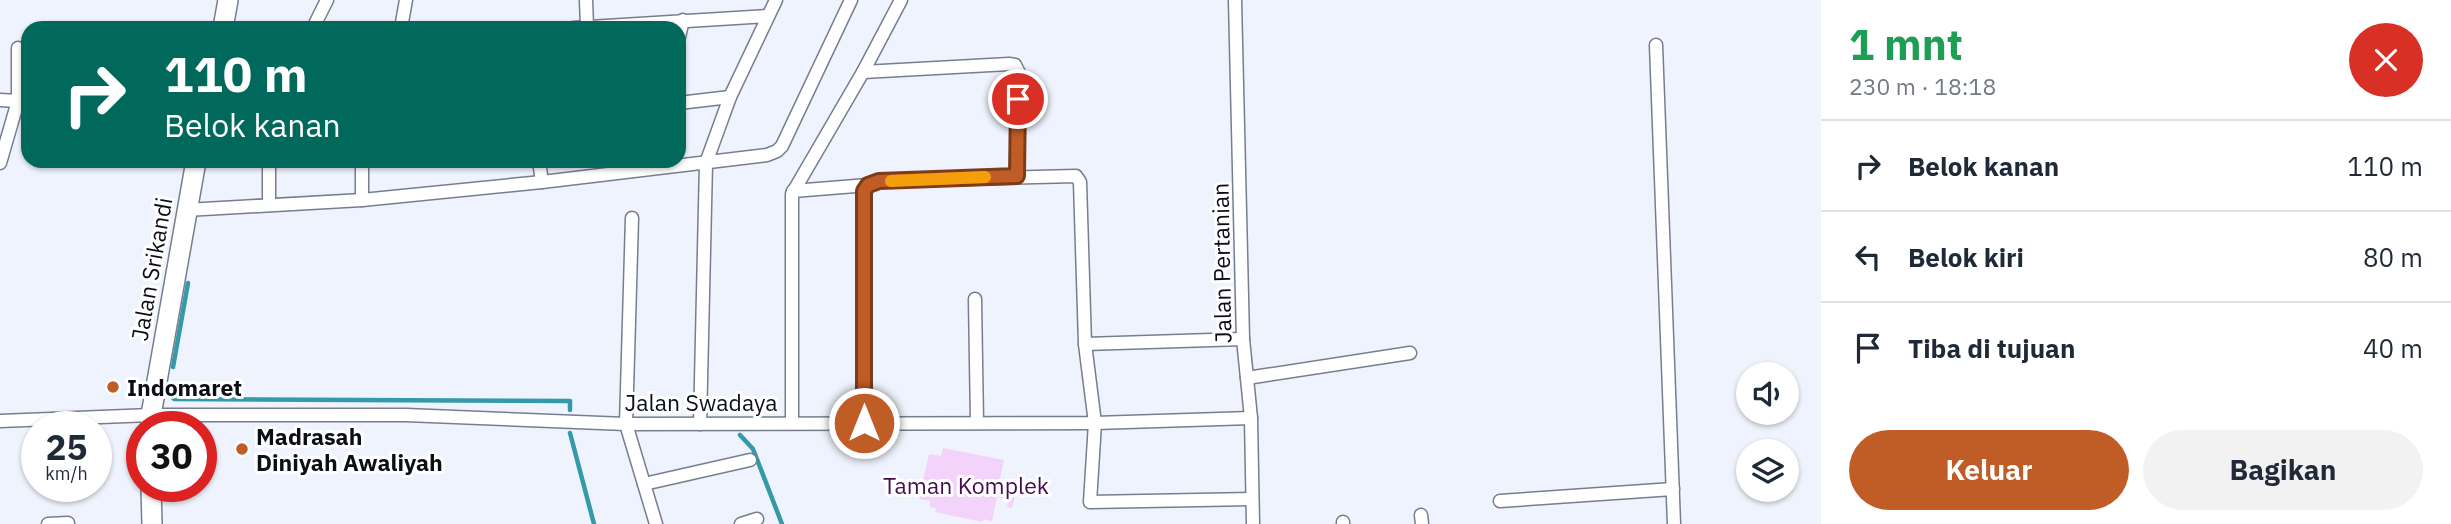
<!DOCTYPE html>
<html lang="id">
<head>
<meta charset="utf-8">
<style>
	:root { --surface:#fff; --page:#f2f2f3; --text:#1f2937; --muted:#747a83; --line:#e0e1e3; --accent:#c05c26 }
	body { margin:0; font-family:"IBM Plex Sans",sans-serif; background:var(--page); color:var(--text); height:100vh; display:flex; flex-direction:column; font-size:26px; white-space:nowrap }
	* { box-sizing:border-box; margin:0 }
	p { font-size:23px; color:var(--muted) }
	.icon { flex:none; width:38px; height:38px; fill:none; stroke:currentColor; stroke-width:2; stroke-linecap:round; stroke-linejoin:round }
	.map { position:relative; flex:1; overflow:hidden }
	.details { display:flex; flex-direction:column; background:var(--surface); width:630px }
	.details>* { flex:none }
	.hud { position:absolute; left:21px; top:21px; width:665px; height:147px; border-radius:21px; box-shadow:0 2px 5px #0004; background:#00695c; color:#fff; overflow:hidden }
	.controls { position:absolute; left:1736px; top:362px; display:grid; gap:14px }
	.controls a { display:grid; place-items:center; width:63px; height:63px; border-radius:50%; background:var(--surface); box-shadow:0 2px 5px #0004; font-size:35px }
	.speed { position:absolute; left:21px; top:411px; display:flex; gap:14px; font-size:35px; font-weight:700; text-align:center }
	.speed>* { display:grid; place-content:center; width:91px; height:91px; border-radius:50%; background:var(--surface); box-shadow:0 2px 5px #0004; line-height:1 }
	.speed small { font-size:18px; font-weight:400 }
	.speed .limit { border:10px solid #d22; background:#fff; color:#111 }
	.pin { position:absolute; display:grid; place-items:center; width:60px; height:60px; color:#fff; margin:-30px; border:4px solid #fff; border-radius:50%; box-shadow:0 2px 7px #0007 }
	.me { position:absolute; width:77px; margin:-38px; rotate:0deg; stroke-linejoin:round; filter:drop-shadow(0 0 5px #0008) }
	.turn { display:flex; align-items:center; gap:24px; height:147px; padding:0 28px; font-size:32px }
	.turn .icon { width:91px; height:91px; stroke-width:2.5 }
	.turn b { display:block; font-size:49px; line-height:60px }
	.round { display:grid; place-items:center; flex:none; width:74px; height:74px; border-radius:37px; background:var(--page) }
	.head { display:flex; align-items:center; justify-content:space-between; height:119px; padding:0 28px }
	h1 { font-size:42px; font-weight:700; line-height:52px; color:#1e9e55 }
	.button { display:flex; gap:14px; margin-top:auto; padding:14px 28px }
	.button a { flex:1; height:80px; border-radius:42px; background:var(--accent); color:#fff; font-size:28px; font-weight:700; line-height:80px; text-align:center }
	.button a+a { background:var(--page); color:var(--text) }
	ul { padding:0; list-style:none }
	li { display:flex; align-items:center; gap:21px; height:91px; padding:0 28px; border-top:2px solid var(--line) }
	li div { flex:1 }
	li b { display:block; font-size:26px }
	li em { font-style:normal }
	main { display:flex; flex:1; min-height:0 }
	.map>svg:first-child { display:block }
	.green { fill:#f4d3fb }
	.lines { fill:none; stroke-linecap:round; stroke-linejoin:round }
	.stream { stroke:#3499a8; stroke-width:4.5 }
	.minor-casing { stroke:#767e8d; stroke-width:15 }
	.secondary-casing { stroke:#767e8d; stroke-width:22 }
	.minor { stroke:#fff; stroke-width:12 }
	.secondary { stroke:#fff; stroke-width:19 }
	.route-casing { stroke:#7d3c19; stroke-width:18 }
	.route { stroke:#c05c26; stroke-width:12 }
	.slow { stroke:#f59e0b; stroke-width:12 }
	.poi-dot { fill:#c05c26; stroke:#fff; stroke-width:2.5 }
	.labels { text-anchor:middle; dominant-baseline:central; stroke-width:6; stroke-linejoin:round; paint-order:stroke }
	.street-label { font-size:23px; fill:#0b0e14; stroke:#fff }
	.poi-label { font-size:23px; font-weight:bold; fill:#0b0e14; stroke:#fff; text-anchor:start }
	.park-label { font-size:23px; fill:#450c4f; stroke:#fff }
</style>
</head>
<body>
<main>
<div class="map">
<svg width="1821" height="524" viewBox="0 0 1821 524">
	<rect width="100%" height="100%" fill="#eef3fd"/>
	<polygon class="green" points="943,448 1004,460 999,484 1017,488 1012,508 1007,507 1009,499 997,497 992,521 983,519 982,522 935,512 936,508 930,507 930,501 919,499 929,454 941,456"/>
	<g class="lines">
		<g class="stream">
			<polyline points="173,367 188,283"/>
			<polyline points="169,388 170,395 174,399 570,401 570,410"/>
			<polyline points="570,433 594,524"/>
			<polyline points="740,435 753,449 782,524"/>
		</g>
		<g class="minor-casing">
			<g id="minor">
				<polyline points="586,0 587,27"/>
				<polyline points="1235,0 1243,339 1251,418 1253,524"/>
				<polyline points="313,28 327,0"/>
				<polyline points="401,28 406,0"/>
				<polyline points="573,28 768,16"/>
				<polyline points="679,37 683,20"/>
				<polyline points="1656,45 1674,524"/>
				<polyline points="863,72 1009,64 1015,65 1019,73 1017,176"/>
				<polyline points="0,100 18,101"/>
				<polyline points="679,103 730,97"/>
				<polyline points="269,161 269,204"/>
				<polyline points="362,161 362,200"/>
				<polyline points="539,161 542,182"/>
				<polyline points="0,163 18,101 18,48"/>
				<polyline points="793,191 868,185 879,181 1076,176 1080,182 1085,344 1095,423 1090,502 1252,499"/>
				<polyline points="186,210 362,200 542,182 767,155 777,151 782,146 851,0"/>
				<polyline points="632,218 626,424 656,524"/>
				<polyline points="975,299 977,423"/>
				<polyline points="1085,344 1243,339"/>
				<polyline points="1247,378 1410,353"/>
				<polyline points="0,421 151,415 406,415 626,424 1095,423 1251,418"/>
				<polyline points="792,423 792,194 863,72 901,0"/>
				<polyline points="864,423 864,191 868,185"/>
				<polyline points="700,424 706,163 730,97 776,0"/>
				<polyline points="644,484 750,460"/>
				<polyline points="1500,501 1673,489"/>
				<polyline points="1421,515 1422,524"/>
				<polyline points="1343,522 1343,524"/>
				<polyline points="48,524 68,523"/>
				<polyline points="741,524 757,519"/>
			</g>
		</g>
		<g class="secondary-casing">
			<g id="secondary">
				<polyline points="223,28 228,0"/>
				<polyline points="151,427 151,415 196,161"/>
				<polyline points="151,486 152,524"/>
			</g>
		</g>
		<use href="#minor" class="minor"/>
		<use href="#secondary" class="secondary"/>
	</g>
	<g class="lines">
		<g class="route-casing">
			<polyline id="route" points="864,423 864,191 868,185 879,181 1017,176 1018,99"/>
		</g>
		<use href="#route" class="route"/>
		<polyline class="slow" points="891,181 985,177"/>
	</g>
	<g class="poi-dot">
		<circle cx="113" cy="387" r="7"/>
		<circle cx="242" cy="449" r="7"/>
	</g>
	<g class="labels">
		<g class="street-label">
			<text transform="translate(1221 263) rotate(-91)">Jalan Pertanian</text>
			<text transform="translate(151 269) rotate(-80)">Jalan Srikandi</text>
			<text x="701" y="402">Jalan Swadaya</text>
		</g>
		<g class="poi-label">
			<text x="127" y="387">Indomaret</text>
			<text x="256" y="436">Madrasah<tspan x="256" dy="26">Diniyah Awaliyah</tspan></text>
		</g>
		<g class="park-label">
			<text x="966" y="485">Taman Komplek</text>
		</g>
	</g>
</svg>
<div class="controls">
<a><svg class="icon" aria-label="sound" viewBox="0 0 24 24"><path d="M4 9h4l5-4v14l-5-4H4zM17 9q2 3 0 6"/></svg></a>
<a><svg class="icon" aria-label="layers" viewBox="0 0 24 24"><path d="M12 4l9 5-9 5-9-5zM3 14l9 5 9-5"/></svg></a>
</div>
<div class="speed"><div>25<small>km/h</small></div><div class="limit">30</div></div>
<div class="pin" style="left:1018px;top:99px;background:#d93025"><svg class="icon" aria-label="arrive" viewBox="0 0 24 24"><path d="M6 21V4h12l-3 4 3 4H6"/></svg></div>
<svg class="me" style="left:864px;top:423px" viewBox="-20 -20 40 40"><circle r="17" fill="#c05c26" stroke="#fff" stroke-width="3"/><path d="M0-11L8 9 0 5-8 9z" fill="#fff"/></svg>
<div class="hud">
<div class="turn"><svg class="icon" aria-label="right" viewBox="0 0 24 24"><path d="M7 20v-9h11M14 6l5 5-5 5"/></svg><div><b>110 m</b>Belok kanan</div></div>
</div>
</div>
<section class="details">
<div class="head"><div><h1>1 mnt</h1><p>230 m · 18:18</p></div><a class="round" style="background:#d93025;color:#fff"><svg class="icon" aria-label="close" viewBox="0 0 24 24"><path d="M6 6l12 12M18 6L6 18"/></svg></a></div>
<ul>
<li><svg class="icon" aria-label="right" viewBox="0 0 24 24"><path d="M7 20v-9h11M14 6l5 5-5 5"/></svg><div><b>Belok kanan</b></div><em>110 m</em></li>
<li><svg class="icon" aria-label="left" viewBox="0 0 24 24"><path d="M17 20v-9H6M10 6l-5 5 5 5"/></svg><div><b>Belok kiri</b></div><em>80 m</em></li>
<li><svg class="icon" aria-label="arrive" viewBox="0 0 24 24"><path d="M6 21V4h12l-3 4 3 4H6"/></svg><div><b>Tiba di tujuan</b></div><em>40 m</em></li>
</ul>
<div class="button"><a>Keluar</a><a>Bagikan</a></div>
</section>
</main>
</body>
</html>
